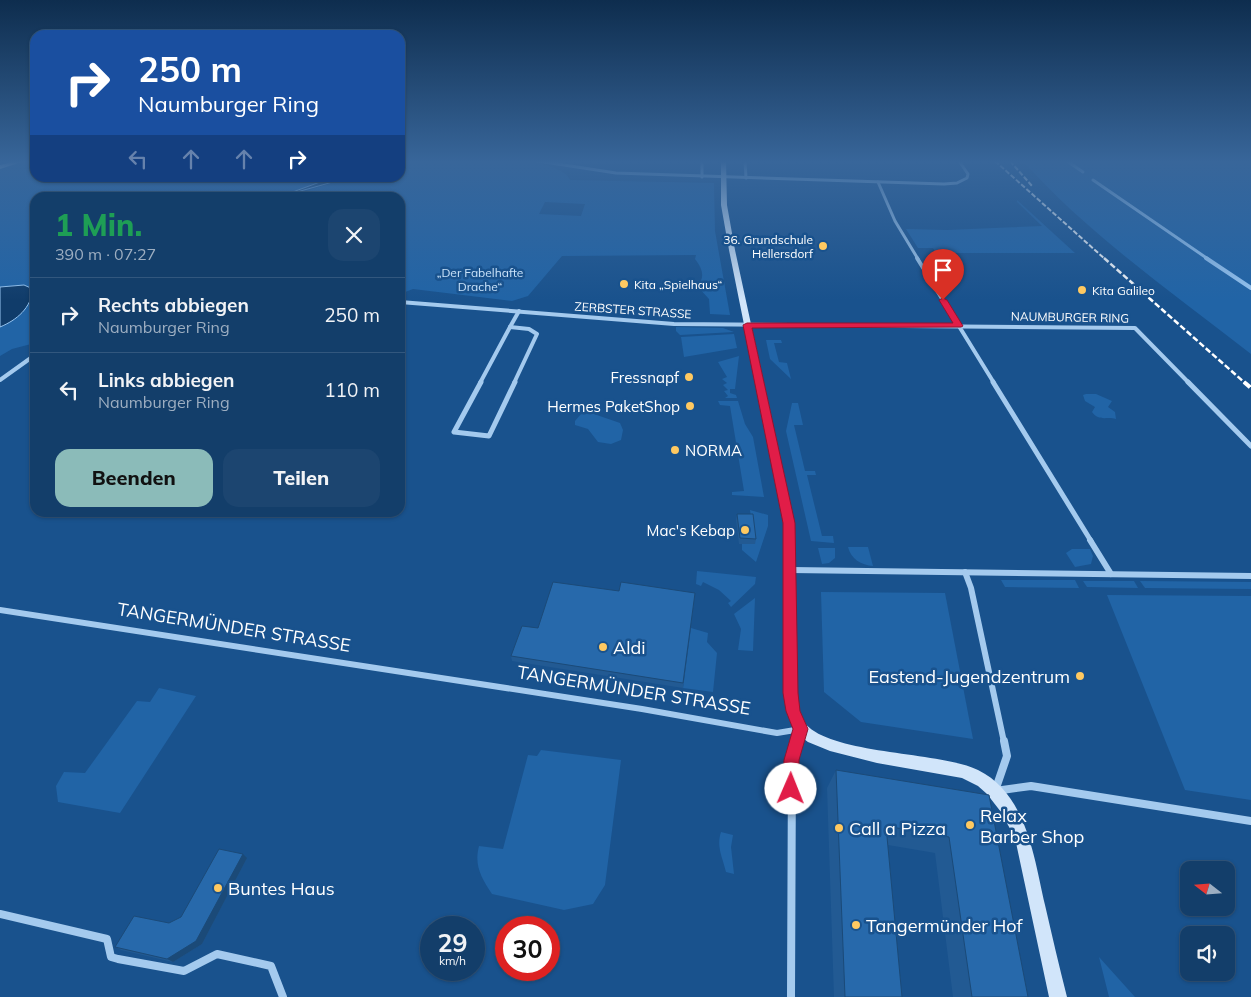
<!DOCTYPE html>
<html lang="de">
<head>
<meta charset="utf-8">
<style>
	:root { --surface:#133e6a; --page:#1c4570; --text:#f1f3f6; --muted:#9daec1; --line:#32577e; --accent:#8bbbb9 }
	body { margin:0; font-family:Mulish,sans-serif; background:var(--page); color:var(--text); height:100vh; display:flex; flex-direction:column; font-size:19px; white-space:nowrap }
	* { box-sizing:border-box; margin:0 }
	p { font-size:16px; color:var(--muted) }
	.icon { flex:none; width:28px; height:28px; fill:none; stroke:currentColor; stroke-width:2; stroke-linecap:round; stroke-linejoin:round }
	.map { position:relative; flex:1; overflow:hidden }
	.sheet { position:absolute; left:30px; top:192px; width:375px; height:325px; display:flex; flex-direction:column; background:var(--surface); border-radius:15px; box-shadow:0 1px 4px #0004,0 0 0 1px var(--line) }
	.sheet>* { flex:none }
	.top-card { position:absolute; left:30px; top:30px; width:375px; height:152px; border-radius:15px; box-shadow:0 1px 4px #0004,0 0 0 1px var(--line); background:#1a4fa0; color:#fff; overflow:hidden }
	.needle { width:32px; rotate:287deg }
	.tools { position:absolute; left:1180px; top:861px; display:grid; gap:10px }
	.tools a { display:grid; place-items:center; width:55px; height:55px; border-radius:10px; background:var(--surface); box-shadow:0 1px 4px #0004,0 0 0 1px var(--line); font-size:25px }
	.speed { position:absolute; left:420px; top:916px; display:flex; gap:10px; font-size:25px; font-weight:700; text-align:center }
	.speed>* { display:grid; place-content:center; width:65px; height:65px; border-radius:50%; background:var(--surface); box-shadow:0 1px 4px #0004,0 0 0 1px var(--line); line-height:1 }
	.speed small { font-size:12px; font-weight:400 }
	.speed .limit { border:8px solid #d22; background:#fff; color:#111 }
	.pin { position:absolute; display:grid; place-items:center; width:42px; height:42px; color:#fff; margin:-51px -21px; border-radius:50% 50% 50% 0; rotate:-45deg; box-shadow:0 0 5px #0007 }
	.pin .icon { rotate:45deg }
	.me { position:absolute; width:55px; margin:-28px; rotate:1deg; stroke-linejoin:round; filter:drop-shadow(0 0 4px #0008) }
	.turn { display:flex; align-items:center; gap:18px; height:105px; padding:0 25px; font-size:22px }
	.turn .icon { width:65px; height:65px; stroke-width:2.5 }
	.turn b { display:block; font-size:35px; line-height:42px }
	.lanes { display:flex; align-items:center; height:48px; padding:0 25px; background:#0003; justify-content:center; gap:25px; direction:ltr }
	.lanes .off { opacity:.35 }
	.round { display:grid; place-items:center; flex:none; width:52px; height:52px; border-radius:15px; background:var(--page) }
	.overview { display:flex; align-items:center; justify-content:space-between; height:85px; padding:0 25px }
	h1 { font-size:30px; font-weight:800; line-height:38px; color:#1e9e55 }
	.button { display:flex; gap:10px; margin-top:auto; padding:10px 25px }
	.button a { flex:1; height:58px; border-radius:15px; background:var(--accent); color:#111; font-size:20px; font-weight:800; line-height:58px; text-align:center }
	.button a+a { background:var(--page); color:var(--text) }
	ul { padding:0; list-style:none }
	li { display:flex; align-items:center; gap:15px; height:75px; padding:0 25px; border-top:1px solid var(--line) }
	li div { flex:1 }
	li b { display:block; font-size:19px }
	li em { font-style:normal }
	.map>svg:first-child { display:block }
	.green { fill:#2164a6; fill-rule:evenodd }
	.water { fill:#103c6a; stroke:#97c5f1 }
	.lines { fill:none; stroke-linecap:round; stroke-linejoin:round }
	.stream-far1 { stroke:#97c5f1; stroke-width:3 }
	.stream { stroke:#97c5f1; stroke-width:4 }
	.street-far4 { stroke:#a4caee; stroke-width:3 }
	.street-far3 { stroke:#a4caee; stroke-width:4 }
	.street-far2 { stroke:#a4caee; stroke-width:5 }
	.street-far1 { stroke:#a4caee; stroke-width:6 }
	.street { stroke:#a4caee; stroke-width:8 }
	.secondary { fill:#d1e5fa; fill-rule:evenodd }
	.primary { fill:#ebf4ff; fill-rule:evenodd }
	.rail-far2 { stroke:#fff; stroke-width:2; stroke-dasharray:5 2; stroke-linecap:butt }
	.rail-far1 { stroke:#fff; stroke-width:2.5; stroke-dasharray:6 2.5; stroke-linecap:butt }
	.rail { stroke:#fff; stroke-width:4; stroke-dasharray:8 4; stroke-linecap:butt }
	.wall { fill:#225a93 }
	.shaded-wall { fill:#1b4a78 }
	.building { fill:#2769ab; stroke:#1b4a78 }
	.route { fill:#e11d48; stroke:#92132f }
	.poi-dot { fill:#ffc961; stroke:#19528d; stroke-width:2 }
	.labels { text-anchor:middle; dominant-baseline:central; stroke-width:5; stroke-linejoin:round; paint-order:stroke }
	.far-poi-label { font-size:12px; fill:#fff; stroke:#19528d; text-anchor:start }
	.far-park-label { font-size:12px; fill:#cae3fa; stroke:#19528d }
	.far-street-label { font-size:12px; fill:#fff; stroke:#19528d }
	.poi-label { font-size:15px; fill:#fff; stroke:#19528d; text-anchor:end }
	.near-street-label { font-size:18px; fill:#fff; stroke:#19528d }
	.near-poi-label { font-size:18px; fill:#fff; stroke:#19528d; text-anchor:start }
</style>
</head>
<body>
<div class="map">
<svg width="1251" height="997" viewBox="0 0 1251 997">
	<rect width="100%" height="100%" fill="#19528d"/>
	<g class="green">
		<path d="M27,161H35V178H331L279,197L35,198V343L12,349L0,356V327C22,318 20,307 24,285L0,287V168Z"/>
		<path d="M400,161H513L526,163L529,161C539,163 566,169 570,180L714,183L715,231L730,315L710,314L709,299L697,286C706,277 702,268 695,259L696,255L562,256L528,296L512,301L413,289L400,294V198H285L347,178H400ZM545,202L584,204H585L581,216L539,214Z"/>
		<path d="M1023,161H1251V354C1173,293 1089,235 1023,161Z"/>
		<polygon points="1017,200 1075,253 936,253 933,248 918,248 906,229 947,230 1042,226 1017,202"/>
		<polygon points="676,327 723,328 734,332 680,335 676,331"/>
		<polygon points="734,334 737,348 684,357 681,337"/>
		<polygon points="766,340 781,340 782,343 774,343 779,362 787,363 791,379 770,359"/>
		<polygon points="739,356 735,389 730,389 730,393 736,395 737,398 725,398 728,396 724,391 728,390 723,385 727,383 722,379 727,377 718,362"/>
		<path d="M1086,394H1096L1112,401L1108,407L1115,412L1116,419C1107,416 1099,422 1092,412L1095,407L1085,401L1083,395Z"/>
		<polygon points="718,401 738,401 745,424 753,437 764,497 732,495 732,492 744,491 730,406 720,405"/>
		<polygon points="792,403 798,403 803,425 794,425 805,471 815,471 816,475 807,475 822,536 833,536 834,543 811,541 786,431"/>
		<polygon points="591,413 620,423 623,430 621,440 611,444 598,442 588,429 575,425 575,421 581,414"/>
		<polygon points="750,510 768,515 768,526 756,562 742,550 742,544 755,544"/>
		<path d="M848,547H868L873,566C861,565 851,559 848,547Z"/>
		<polygon points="818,548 835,548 835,558 829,563 822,564"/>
		<polygon points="1072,549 1090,549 1093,556 1091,564 1075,567 1066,553"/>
		<polygon points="697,571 756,577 755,584 731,607 728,603 731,601 719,590 703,582 701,586 696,584"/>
		<polygon points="1001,580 1075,580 1079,588 1005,587"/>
		<polygon points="1083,581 1134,581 1138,588 1087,587"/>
		<polygon points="1140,581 1251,582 1251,589 1145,588"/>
		<polygon points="821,592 945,593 973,739 861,722 824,692"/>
		<polygon points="1107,595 1251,596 1251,800 1185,790"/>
		<polygon points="755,598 753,651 738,650 741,629 734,614"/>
		<polygon points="691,628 708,633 707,642 717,653 713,692 683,688"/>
		<polygon points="159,688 196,696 120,813 58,802 56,786 64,772 85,773 137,701 150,702"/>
		<path d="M541,750L621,760L605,885L593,904L564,910L492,894C481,877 474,865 479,846L503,849L528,755L537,756Z"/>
		<path d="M721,832L733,835L731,847L734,874L726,872C723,858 716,847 721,832Z"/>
		<polygon points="1099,957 1135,997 1109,997"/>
	</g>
	<g class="water">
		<polygon points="331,178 347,178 279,197"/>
		<path d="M24,285L33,289C31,308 17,320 0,327V287Z"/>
	</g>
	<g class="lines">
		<g class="stream-far1">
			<polyline points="1067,161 1083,172"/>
			<polyline points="1093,180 1208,259"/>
		</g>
		<g class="stream">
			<polyline points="1206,258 1251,288"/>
			<polyline points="32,299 35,299"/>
		</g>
		<g class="street-far4">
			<polyline points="538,161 616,173 944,184 957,183 967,178 968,174 959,161"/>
			<polyline points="702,161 702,177"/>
			<polyline points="745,161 746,178"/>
			<polyline points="878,182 895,221 918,259"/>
		</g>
		<g class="street-far3">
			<polyline points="917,258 994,383"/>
			<polyline points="400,302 674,324 1135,328 1189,383"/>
			<polyline points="510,327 529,329 537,334 514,383"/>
			<polyline points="510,327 519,311"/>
			<polyline points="0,380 35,355"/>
			<polyline points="480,383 510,327"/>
		</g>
		<g class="street-far2">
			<polyline points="481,382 454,432 489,436 515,382"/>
			<polyline points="993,382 1091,541"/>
			<polyline points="1188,382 1251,446"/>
		</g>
		<g class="street-far1">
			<polyline points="1090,540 1111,574"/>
			<polyline points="791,570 1251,576"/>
			<polyline points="965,572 971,588 1004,742"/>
			<polyline points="0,610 642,709 777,733 801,729 797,742"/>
		</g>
		<g class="street">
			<polyline points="1004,741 1007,756 995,791 1031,786 1251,821"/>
			<polyline points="0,914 107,939 111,957 118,959 184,971 217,954 271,966 283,997"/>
			<polyline points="791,997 792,760 798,741"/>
		</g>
		<path class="secondary" d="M721,161H726L727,205L735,250L794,523L797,693C798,702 798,715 804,722C828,755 939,751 978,770C1027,794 1034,858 1045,905C1052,935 1059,966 1067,997H1049L1015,838L1001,812L987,794L978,786L962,778L877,763L830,751L808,742L796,733L790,721L785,693L784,523L729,250L721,205Z"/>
		<polygon class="primary" points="16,161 25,161 0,169 0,165"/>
		<g class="rail-far2">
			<polyline points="995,161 1105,259"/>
			<polyline points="1010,161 1032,186"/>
		</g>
		<polyline class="rail-far1" points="1104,258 1245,383"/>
		<polyline class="rail" points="1244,382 1251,388"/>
	</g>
	<g class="wall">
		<polygon points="737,514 756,539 755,544 739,544 736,520"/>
		<polygon points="619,591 695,593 683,688 512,661 511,656 538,628"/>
		<polygon points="836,770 989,795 1028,997 953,997 935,853 888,845 902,997 834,997 827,788"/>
		<polygon points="247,858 202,944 173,962 121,950 115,947 169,923 181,917"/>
	</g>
	<polygon class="shaded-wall" points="243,854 247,858 202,944 173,962 167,959"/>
	<g class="building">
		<polygon points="737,514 753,514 756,539 740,538"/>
		<polygon points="553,582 619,591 621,582 695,593 683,683 511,656 522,626 538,628"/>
		<polygon points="836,770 989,795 1028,997 972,997 949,837 886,826 902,997 845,997"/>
		<polygon points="219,849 243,854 196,941 167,959 115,947 134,916 169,923 181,917"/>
	</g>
	<linearGradient id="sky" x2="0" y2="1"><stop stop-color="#0e2d4e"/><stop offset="0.54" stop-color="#38669a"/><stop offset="1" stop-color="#38669a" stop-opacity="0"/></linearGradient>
	<rect width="1251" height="300" fill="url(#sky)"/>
	<polygon class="route" points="943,298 947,300 963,326 961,327 752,328 795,523 798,693 800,711 808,729 799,760 799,789 797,794 791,797 786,794 783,789 784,760 793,729 786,711 783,693 783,523 743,325 747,323 953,323 939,300"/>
	<g class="poi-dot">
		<circle cx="823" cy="246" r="5"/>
		<circle cx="624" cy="284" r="5"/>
		<circle cx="1082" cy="290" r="5"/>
		<circle cx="689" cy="377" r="5"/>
		<circle cx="690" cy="406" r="5"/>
		<circle cx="675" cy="450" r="5"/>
		<circle cx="745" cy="530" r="5"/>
		<circle cx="603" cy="647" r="5"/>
		<circle cx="1080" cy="676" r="5"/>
		<circle cx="970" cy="825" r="5"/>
		<circle cx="839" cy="828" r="5"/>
		<circle cx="218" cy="888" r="5"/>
		<circle cx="856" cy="925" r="5"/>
	</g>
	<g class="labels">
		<g class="far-poi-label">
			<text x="813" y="239" text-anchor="end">36. Grundschule<tspan x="813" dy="14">Hellersdorf</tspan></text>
			<text x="634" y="284">Kita „Spielhaus“</text>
			<text x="1092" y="290">Kita Galileo</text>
		</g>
		<g class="far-park-label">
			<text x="480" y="272">„Der Fabelhafte<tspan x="480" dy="14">Drache“</tspan></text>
		</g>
		<g class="far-street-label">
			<text transform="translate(633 310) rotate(4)">ZERBSTER STRASSE</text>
			<text transform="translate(1070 317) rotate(1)">NAUMBURGER RING</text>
		</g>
		<g class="poi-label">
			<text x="679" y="377">Fressnapf</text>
			<text x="680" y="406">Hermes PaketShop</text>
			<text x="685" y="450" text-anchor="start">NORMA</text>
			<text x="735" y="530">Mac's Kebap</text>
		</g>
		<g class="near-street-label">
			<text transform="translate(234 627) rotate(9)">TANGERMÜNDER STRASSE</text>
			<text transform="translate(634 690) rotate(9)">TANGERMÜNDER STRASSE</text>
		</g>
		<g class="near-poi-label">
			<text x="613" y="647">Aldi</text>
			<text x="1070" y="676" text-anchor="end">Eastend-Jugendzentrum</text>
			<text x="980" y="815">Relax<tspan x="980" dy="21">Barber Shop</tspan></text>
			<text x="849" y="828">Call a Pizza</text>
			<text x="228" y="888">Buntes Haus</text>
			<text x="866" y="925">Tangermünder Hof</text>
		</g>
	</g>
</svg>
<div class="tools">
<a><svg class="needle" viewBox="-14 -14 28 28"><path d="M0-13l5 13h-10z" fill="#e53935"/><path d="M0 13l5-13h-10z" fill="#9daec1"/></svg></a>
<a><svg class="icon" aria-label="sound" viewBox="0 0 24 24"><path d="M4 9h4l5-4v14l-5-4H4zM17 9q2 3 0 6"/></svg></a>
</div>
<div class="speed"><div>29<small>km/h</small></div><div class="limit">30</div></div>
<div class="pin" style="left:943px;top:300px;background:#d93025"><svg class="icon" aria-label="arrive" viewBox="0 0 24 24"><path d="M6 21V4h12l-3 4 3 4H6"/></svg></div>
<svg class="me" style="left:791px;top:789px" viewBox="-20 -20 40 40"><circle r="19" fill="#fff"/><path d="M0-13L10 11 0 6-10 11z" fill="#e11d48"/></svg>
<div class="top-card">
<div class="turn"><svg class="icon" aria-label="right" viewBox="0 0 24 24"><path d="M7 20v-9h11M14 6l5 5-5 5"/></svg><div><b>250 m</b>Naumburger Ring</div></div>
<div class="lanes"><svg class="icon off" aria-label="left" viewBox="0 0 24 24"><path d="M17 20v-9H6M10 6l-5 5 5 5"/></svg><svg class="icon off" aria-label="ahead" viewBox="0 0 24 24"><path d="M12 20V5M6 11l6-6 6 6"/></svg><svg class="icon off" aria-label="ahead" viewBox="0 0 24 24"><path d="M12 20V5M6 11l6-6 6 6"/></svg><svg class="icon" aria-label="right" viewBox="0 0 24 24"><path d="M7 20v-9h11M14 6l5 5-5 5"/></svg></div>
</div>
<section class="sheet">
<div class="overview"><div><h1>1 Min.</h1><p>390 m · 07:27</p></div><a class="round"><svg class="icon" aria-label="close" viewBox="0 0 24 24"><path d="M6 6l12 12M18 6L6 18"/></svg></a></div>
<ul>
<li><svg class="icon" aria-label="right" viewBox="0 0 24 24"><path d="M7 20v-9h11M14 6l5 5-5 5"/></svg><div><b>Rechts abbiegen</b><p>Naumburger Ring</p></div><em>250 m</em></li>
<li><svg class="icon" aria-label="left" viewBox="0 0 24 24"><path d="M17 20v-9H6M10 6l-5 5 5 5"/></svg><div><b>Links abbiegen</b><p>Naumburger Ring</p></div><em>110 m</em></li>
</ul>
<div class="button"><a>Beenden</a><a>Teilen</a></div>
</section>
</div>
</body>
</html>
